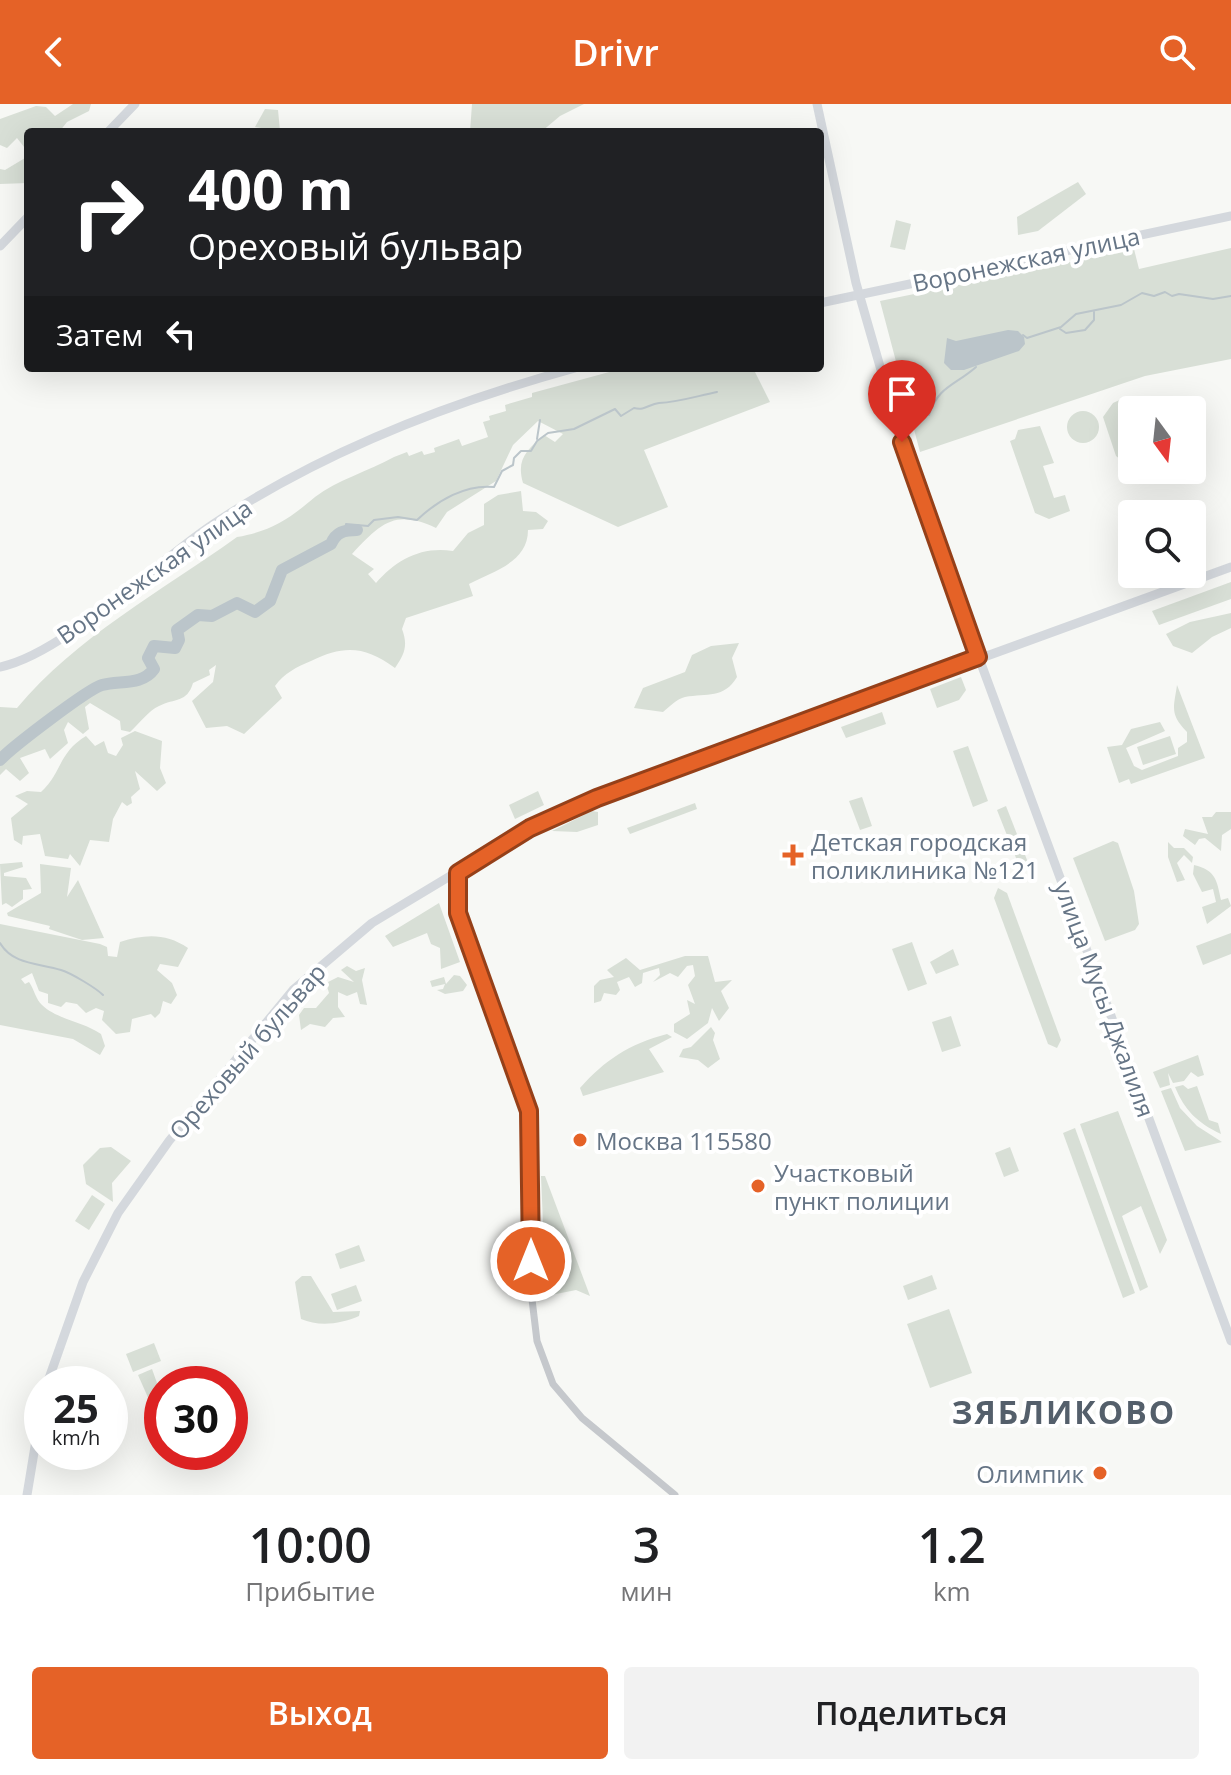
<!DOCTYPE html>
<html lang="ru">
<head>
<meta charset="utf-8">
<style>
	:root { --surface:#fff; --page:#f2f2f2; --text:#202124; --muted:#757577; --accent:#e56227 }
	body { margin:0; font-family:"Open Sans",sans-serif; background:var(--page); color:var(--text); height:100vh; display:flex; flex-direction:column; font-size:30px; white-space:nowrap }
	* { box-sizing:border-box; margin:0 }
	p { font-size:26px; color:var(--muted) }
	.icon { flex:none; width:44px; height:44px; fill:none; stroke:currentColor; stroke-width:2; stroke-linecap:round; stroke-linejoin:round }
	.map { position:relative; height:1391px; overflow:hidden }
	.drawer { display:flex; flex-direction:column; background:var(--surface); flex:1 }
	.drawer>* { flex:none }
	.guide { position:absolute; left:24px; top:24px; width:800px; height:244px; border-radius:8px; box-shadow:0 8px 32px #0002; background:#202124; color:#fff; overflow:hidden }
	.needle { width:52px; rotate:165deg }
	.buttons { position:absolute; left:1118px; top:292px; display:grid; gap:16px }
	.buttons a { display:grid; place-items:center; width:88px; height:88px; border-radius:8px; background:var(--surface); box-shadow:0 8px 32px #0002; font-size:40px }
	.speed { position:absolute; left:24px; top:1262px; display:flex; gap:16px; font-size:40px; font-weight:700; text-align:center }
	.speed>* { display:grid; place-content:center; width:104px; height:104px; border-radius:50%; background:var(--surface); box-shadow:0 8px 32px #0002; line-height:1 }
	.speed small { font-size:20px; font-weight:400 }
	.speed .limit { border:12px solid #d22; background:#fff; color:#111 }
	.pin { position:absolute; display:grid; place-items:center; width:68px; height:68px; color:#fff; margin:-82px -34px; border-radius:50% 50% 50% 0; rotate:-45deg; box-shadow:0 0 8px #0007 }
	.pin .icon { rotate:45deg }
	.me { position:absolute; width:88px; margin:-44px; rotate:0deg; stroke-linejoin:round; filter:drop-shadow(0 0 6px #0008) }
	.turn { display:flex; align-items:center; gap:28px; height:168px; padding:0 32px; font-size:36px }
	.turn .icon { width:104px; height:104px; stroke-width:2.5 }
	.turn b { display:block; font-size:56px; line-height:68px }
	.then { display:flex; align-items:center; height:76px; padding:0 32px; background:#0003; gap:16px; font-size:30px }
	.eta { display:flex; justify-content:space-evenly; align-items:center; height:136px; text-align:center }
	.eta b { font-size:48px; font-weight:600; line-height:56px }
	.button { display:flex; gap:16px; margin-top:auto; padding:16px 32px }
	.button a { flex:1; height:92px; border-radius:8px; background:var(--accent); color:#fff; font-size:32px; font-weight:600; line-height:92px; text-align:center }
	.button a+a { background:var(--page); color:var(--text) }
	header { display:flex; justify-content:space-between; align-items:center; height:104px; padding:0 32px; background:var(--accent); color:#fff; font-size:36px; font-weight:600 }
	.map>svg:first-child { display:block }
	.green { fill:#d8dfd6 }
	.water { fill:#bbc5ca }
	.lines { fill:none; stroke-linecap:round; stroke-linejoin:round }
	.stream { stroke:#bbc5ca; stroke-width:2 }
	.river { stroke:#bbc5ca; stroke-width:12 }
	.street { stroke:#c5c8cc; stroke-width:7 }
	.secondary { stroke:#d4d8dd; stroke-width:9 }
	.route-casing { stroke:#954019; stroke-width:20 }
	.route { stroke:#e56227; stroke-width:14 }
	.poi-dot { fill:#e56227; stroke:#fff; stroke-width:3 }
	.labels { text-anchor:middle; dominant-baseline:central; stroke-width:8; stroke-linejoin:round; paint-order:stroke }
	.street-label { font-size:24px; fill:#667586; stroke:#fff }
	.poi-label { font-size:24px; fill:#667586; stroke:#fff; text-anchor:start }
	.district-label { font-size:32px; font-weight:bold; letter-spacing:2px; fill:#545f6b; stroke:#fff }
</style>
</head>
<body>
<header><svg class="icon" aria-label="back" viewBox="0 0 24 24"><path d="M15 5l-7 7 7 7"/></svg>Drivr<svg class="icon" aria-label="search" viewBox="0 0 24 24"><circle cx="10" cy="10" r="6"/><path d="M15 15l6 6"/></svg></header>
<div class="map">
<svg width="1231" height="1391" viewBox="0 0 1231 1391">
	<rect width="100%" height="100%" fill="#f7f8f5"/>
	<g class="green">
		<polygon points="73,0 91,0 89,7 67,18 59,28 28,28 28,79 0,80 0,65 5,66 25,54 28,48 17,34 7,44 0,41 0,15 36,2 46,3 55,12"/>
		<polygon points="472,0 584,0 560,12 541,28 470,28"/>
		<polygon points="265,5 278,6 280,27 255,23"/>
		<polygon points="1078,78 1086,90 1038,127 1018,131 1017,113"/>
		<polygon points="896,116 911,120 905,146 890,143"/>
		<polygon points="1231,144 1231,255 1145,272 920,348 880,197 1134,145 1139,165"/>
		<path d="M624,264H753L770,298L644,346L668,403L618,423L523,379C516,355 527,346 544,331L555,338L563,330L538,317L513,341L496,377L447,408L436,424C395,405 381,419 352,450L374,465L368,470L376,479C396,456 421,442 453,447L468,429L484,421V400L498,391L521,387L523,407L536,408L548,417L543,425L528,426C528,458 494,467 469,480L473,492L406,514L402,525C408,541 405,550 395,564C365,542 344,541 311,557C297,563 284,569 275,582L282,594L244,630L227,622L206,624L192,597L213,578L216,561L209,566L210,571L193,579C187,599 175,594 159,602C149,606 138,621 130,628L121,626L120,617L90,599L85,603L89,625L83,630L68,618L64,626L68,639L50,655L45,645L20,654L29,669L20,677L6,665L0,671V603L17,604C75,534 163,486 237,433C272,427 289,415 315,393C337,376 369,367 394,353L407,348L409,352L422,347L424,351L435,348L434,344L459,335L462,342L488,333L483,318L490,316L489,312L506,307L505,301L532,293V289Z"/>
		<polygon points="1124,294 1132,322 1132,353 1125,359 1116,352 1103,313 1113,299"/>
		<circle cx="1083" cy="323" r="16"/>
		<polygon points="1040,322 1054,359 1043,362 1054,394 1065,391 1070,407 1049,415 1035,409 1010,337 1015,335 1018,326"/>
		<polygon points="1231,478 1231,495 1159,521 1152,507"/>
		<polygon points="1231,509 1231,524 1212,533 1192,549 1173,542 1166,530 1190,518"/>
		<path d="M739,539L732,554L737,573C724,595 707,589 685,593C677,595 670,602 663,608L634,604L643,584L685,568L692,551L711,542Z"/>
		<polygon points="961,573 966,586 959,596 937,604 930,585"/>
		<path d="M1177,581L1205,654L1131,680L1129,675L1119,679L1107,643L1122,641L1131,625L1160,618L1165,627L1126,644L1134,662L1142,666L1178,652V644L1187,638V628C1169,610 1174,603 1177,581Z"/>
		<polygon points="882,608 886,620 846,634 841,623"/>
		<path d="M135,627L162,637L160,664L166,679L157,687L135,667L140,685L131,693L132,699L127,702L122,698L113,715L109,738L90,736L80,762L70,750L68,755L45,752L40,730L23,732L22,741L14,736L11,714L28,700L15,692L27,687L41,688C62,669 58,649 86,632L95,642L104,637L108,649L116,652L123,641L121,634Z"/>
		<polygon points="1170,632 1176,650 1143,661 1137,643"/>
		<polygon points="968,642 988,697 973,703 953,647"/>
		<polygon points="538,687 544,701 515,715 509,701"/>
		<polygon points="862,693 872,722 860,726 849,697"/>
		<polygon points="695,699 697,705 630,730 627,724"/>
		<polygon points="1006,702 1029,761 1020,764 997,706"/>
		<polygon points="592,707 598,708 598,721 577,728 552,727"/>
		<polygon points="1216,708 1231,708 1231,725 1222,731 1221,747 1205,734 1199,735 1195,741 1183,732 1185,725 1208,730 1202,713 1212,713"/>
		<polygon points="1113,737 1118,739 1134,787 1139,820 1135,826 1105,837 1073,754"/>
		<polygon points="1168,738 1174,744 1184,744 1193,753 1192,759 1184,751 1177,759 1185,776 1177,778 1168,753"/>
		<polygon points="22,758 23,763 4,769 4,772 26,774 32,785 23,786 23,795 12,803 6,799 2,801 0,760"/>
		<polygon points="40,760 71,764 67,793 78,776 104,834 82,836 49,825 50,822 8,812 7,809 41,789"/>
		<path d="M1194,761C1216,766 1217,777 1221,796L1228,794L1231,802L1207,820L1202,803L1216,798L1213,785L1202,788L1193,770Z"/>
		<polygon points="998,784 1007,789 1061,936 1057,944 1048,940 994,794"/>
		<polygon points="439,799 460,858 441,865 440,844 431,840 427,829 393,843 385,832"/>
		<path d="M0,820L100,840L107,843L108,852L117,853L120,838C145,830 166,829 188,844L178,863L160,860L157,866L172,879L177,891L171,900L163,897L160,909L155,914L151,910L132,915L130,928L116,930L102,916L104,907L96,904L86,909L77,900L66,898L61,903L48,899V890L39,887L32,869L21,875L25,880L29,878C34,885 36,896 42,901C56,915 84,918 101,930L105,942L100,951L73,935L0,921Z"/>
		<polygon points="1231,829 1231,850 1203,861 1196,842"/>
		<polygon points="912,838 927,880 908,887 892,845"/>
		<polygon points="953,845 959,861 936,870 930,858"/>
		<polygon points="685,852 708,852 715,878 732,876 721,887 729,904 719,917 712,904 708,919 687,935 674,928 674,920 690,910 687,896 695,900 688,881 695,872 693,861 687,862 678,873 670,869 653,878 660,871 659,864 643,869 642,879 635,883 629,873 617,878 620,886 616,891 604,889 601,897 594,899 594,882 600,876 614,873 607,866 626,854 640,866"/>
		<polygon points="347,862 356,867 365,864 362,876 367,901 360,900 357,888 347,892 338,888 338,903 345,913 333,914 325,923 310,920 301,926 299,911 304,904 316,904 329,889 326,879 338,873 354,878 341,866"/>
		<polygon points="454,871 460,872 467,881 463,887 445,890 437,886 443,885 445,880 432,883 430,877 444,873 446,880"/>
		<polygon points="951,912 961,942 942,948 932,918"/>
		<polygon points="711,923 715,929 713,936 720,955 708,964 698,956 679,953 683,945 691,943"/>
		<path d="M667,930L672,933L649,945L664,968L583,992L580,984C605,956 629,940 667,930Z"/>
		<polygon points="1198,951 1204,971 1198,973 1191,968 1184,977 1173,979 1168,969 1170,981 1160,984 1153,968"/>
		<path d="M1183,981L1188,985L1197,982L1209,1016L1218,1019L1221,1030C1198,1019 1185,1007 1175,983Z"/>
		<polygon points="1171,984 1180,1004 1197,1022 1222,1038 1185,1047 1161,987"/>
		<polygon points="1118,1007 1167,1136 1160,1150 1141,1102 1122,1112 1148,1183 1140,1187 1080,1020"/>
		<polygon points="1075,1024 1135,1189 1123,1194 1063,1029"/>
		<polygon points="111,1043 131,1057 112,1079 113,1098 86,1080 83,1061 100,1044"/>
		<polygon points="1010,1043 1019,1067 1004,1073 995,1049"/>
		<polygon points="541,1072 545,1072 590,1192 576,1186 546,1192"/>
		<polygon points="92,1091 105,1100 89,1126 75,1117"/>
		<polygon points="359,1141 365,1157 340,1165 335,1150"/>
		<polygon points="932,1171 937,1185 908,1196 903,1182"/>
		<path d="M302,1172H311L333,1208L360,1207L359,1212C341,1220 319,1223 301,1215L295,1178Z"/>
		<polygon points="356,1181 362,1197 337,1206 331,1190"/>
		<polygon points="949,1205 972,1269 930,1284 907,1220"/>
		<polygon points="154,1239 161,1257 133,1268 126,1250"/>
		<polygon points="152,1265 162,1293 150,1298 138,1271"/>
	</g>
	<polygon class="water" points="1008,226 1018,227 1024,233 1025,240 1019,247 964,266 951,266 944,259 947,234 956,237"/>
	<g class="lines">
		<g class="stream">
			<polyline points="1060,225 1066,229 1085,226 1094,216 1094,208"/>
			<polyline points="1023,231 1027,234 1061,223 1076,210 1121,201 1142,189 1154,192 1165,188 1172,192 1179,190 1213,195 1231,192"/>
			<path d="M929,311C938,282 956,281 976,263"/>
			<polyline points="537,335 540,316"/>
			<path d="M345,426L346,420L368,422L374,416L398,413L417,416C438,396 466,380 494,383L502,367L513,361L514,354L521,347H531L537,337L548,329L574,325L615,305L621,312L634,304C645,307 649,300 659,299C679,298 697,292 717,288"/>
			<path d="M0,839C13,861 39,859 61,866C71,869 96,884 103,891"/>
		</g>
		<path class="river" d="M0,656C12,643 88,585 102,581C119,576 142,582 154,565L148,554L154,542L175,544L179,536L177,526L198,511L212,512L237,499L255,508L270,497L282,466L331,440C336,428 344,426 357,426"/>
		<polyline class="street" points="458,769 458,809 529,1007 531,1187 537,1237 553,1280 582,1314 675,1391"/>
		<g class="secondary">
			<polyline points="817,0 856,179 910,367 1231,1237"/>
			<polyline points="108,28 135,0"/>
			<polyline points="0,142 28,113"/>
			<polyline points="820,199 1231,112"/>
			<path d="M0,563C63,550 155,459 212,421C321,348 448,299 575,264"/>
			<polyline points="47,1280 83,1178 118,1109 169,1037 293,886 372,819 530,724 597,694 1231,463"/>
			<polyline points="27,1391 42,1300"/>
		</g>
	</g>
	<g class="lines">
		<g class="route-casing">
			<polyline id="route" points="531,1157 529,1007 458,809 458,769 530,724 597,694 978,553 902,338"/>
		</g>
		<use href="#route" class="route"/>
	</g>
	<g class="poi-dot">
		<path d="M789 739h8v8h8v8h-8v8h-8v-8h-8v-8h8z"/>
		<circle cx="580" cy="1036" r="8"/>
		<circle cx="758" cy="1082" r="8"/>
		<circle cx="1100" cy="1369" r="8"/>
	</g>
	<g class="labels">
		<g class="street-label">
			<text transform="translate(1026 155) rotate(-12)">Воронежская улица</text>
			<text transform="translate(154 467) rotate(-35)">Воронежская улица</text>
			<text transform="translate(1105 895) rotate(70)">улица Мусы Джалиля</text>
			<text transform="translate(247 947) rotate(-49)">Ореховый бульвар</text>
		</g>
		<g class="poi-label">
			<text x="811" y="737">Детская городская<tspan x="811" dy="28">поликлиника №121</tspan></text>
			<text x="596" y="1036">Москва 115580</text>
			<text x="774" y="1068">Участковый<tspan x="774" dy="28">пункт полиции</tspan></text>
			<text x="1084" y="1369" text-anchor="end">Олимпик</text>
		</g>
		<g class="district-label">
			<text x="1064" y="1307">ЗЯБЛИКОВО</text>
		</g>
	</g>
</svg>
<div class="buttons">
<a><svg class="needle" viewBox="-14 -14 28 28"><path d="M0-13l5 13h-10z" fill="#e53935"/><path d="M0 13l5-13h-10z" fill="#757577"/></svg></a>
<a><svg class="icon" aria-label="search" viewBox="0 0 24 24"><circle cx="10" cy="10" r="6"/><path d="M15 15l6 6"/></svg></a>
</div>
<div class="speed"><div>25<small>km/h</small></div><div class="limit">30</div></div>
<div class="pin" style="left:902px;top:338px;background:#d93025"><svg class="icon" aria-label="arrive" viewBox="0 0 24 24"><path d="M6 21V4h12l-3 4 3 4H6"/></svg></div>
<svg class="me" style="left:531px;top:1157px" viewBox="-20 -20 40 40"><circle r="17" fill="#e56227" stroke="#fff" stroke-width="3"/><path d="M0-11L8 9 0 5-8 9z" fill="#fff"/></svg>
<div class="guide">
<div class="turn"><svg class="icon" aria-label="right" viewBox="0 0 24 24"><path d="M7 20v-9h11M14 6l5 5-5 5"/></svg><div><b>400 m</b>Ореховый бульвар</div></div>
<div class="then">Затем<svg class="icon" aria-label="left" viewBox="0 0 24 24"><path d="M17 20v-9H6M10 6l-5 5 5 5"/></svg></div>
</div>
</div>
<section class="drawer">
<div class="eta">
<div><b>10:00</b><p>Прибытие</p></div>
<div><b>3</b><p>мин</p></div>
<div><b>1.2</b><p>km</p></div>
</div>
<div class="button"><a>Выход</a><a>Поделиться</a></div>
</section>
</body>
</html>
